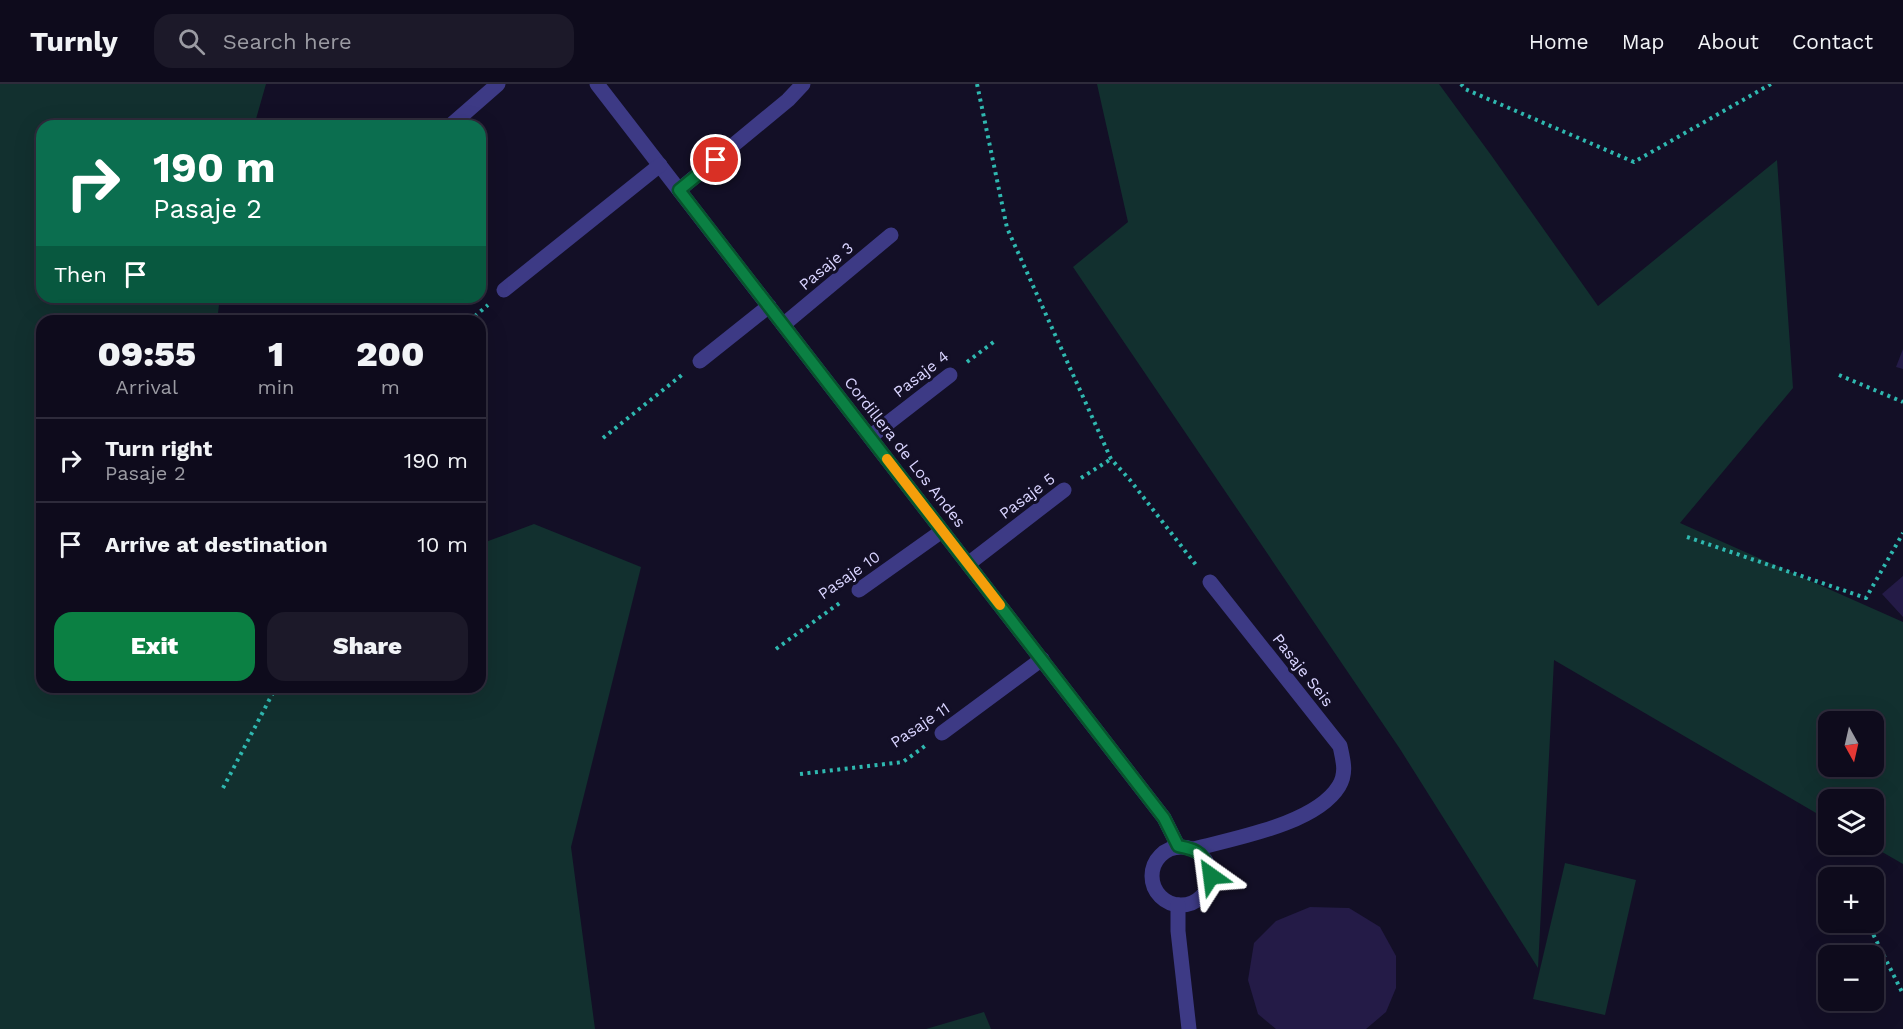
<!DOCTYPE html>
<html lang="en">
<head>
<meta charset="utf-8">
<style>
	:root { --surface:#0e0b1c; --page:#1c1929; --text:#f1f3f6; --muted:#9b9ba3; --line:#2e2b3b; --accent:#0b8043 }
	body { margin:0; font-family:"Work Sans",sans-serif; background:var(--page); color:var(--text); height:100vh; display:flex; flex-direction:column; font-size:22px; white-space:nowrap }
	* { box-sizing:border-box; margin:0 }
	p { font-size:20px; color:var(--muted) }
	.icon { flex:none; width:33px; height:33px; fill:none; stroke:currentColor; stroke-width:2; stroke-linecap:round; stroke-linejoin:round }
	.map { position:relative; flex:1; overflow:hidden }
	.side { position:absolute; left:36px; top:231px; width:450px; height:378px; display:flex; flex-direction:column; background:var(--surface); border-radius:18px; box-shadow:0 6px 24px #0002,0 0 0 2px var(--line) }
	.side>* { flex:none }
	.banner { position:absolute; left:36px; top:36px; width:450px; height:183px; border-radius:18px; box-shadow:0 6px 24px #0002,0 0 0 2px var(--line); background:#0b6e4f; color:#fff; overflow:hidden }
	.needle { width:39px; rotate:172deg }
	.buttons { position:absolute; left:1818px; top:627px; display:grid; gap:12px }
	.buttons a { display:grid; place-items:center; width:66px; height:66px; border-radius:12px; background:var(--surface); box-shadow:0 6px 24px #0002,0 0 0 2px var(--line); font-size:30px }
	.pin { position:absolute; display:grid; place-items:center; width:51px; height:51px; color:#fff; margin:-26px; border:3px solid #fff; border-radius:50%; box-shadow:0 2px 6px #0007 }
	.me { position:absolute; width:66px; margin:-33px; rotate:329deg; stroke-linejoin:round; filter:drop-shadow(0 0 4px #0008) }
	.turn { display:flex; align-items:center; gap:21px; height:126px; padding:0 18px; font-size:27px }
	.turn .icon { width:78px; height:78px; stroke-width:2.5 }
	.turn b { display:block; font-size:42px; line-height:51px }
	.then { display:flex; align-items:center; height:57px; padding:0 18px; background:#0003; gap:12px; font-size:22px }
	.eta { display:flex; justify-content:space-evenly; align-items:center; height:102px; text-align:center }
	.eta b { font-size:36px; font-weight:800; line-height:42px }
	.action { display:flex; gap:12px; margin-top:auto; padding:12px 18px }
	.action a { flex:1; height:69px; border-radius:18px; background:var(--accent); color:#fff; font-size:24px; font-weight:800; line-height:69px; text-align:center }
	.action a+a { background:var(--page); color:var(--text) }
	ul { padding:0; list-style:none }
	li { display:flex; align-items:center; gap:18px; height:84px; padding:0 18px; border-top:2px solid var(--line) }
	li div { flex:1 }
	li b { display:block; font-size:22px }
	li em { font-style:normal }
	header { display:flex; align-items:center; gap:36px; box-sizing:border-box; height:84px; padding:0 30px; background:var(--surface); border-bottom:2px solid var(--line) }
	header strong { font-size:28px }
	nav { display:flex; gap:33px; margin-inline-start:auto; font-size:21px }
	.search { width:420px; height:54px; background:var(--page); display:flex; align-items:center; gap:15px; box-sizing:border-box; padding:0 21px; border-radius:18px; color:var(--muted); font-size:22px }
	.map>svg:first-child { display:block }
	.green { fill:#12302f; fill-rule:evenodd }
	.building { fill:#241b47 }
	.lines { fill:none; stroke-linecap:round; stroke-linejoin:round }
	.path { stroke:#2fb8b0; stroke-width:4; stroke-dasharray:3 4.5; stroke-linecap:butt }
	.minor { stroke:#3d3a85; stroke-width:15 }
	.route-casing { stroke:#07532c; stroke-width:15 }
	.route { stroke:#0b8043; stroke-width:10 }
	.slow { stroke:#f59e0b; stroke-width:10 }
	.labels { text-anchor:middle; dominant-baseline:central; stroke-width:6; stroke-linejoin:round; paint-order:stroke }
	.street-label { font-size:16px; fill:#d9d4ff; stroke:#130f26 }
</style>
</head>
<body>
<header>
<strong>Turnly</strong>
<div class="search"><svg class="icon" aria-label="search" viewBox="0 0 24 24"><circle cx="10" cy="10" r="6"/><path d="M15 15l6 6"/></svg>Search here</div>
<nav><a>Home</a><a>Map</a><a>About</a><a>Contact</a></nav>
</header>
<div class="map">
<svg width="1903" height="945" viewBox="0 0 1903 945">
	<rect width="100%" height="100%" fill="#130f26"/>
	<g class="green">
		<polygon points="0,0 266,0 254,42 42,42 42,213 220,213 217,237 42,237 42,603 480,603 480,460 534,440 641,483 571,763 595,945 0,945"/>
		<path d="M1097,0H1439L1491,71L1598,222L1777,76L1793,304L1680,439L1903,538V780L1870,761L1874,760V716H1828V736L1554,576L1538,884L1400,665L1073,183L1128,138ZM1828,638H1874V682H1828Z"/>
		<polygon points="1565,779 1636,796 1605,931 1533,915"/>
		<polygon points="984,928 991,945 926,945"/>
	</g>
	<g class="building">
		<polygon points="1903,265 1903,285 1896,283"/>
		<polygon points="1903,492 1903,533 1882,510"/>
		<polygon points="1310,823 1349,824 1380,843 1396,872 1396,904 1386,928 1366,945 1276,945 1258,930 1248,896 1254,859 1276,837"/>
	</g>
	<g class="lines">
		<g class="path">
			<polyline points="977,0 1007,144 1111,375 1130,396 1196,481"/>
			<polyline points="1461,0 1465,5 1634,78 1771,0"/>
			<polyline points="469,237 488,221"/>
			<polyline points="967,278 995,257"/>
			<polyline points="1839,291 1903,318"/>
			<polyline points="603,354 683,290"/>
			<polyline points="1081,394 1111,375"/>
			<polyline points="1687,453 1866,514 1903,449"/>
			<polyline points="776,565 841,518"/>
			<polyline points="800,690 903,678 925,662"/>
			<polyline points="223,704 276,603"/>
			<polyline points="1870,844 1903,910"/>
		</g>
		<g class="minor">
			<polyline points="597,0 1164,734 1178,762"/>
			<polyline points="450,42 498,0"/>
			<polyline points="679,106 788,16 803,0"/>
			<polyline points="504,206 660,81"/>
			<polyline points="783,241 891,151"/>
			<polyline points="700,277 769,222"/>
			<polyline points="870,353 950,291"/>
			<polyline points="968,480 1064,406"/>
			<polyline points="859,506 942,447"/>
			<polyline points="942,649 1042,575"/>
			<circle cx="1181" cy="792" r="29"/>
			<path d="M1194,765C1235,754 1316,740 1339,702C1347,689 1343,676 1340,662L1210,498"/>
			<polyline points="1178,821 1178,847 1189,945"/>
		</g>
	</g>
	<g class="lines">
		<g class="route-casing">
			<path id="route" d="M716,76L679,106L1164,734L1178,762C1200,766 1204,770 1211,792"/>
		</g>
		<use href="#route" class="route"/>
		<polyline class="slow" points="887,375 1000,521"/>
	</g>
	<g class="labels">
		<g class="street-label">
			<text transform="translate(826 182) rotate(-40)">Pasaje 3</text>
			<text transform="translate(921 290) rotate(-38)">Pasaje 4</text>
			<text transform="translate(905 368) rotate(52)">Cordillera de Los Andes</text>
			<text transform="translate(1027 412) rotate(-37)">Pasaje 5</text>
			<text transform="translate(849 491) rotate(-35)">Pasaje 10</text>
			<text transform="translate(1303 586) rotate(52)">Pasaje Seis</text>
			<text transform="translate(920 641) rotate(-34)">Pasaje 11</text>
		</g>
	</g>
</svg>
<div class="buttons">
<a><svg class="needle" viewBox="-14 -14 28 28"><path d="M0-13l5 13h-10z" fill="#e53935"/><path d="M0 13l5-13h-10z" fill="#9b9ba3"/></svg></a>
<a><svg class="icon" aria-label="layers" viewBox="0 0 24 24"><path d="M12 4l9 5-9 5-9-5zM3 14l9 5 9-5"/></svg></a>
<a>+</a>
<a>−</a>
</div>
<div class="pin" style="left:716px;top:76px;background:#d93025"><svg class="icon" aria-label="arrive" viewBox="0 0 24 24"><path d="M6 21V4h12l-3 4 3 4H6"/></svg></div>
<svg class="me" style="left:1211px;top:792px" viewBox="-20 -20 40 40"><path d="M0-17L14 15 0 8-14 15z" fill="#0b8043" stroke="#fff" stroke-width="4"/></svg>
<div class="banner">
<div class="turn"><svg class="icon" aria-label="right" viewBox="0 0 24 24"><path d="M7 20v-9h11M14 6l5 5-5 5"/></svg><div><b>190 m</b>Pasaje 2</div></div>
<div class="then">Then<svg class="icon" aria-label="arrive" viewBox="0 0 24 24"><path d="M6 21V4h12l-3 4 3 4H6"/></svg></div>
</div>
<section class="side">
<div class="eta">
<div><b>09:55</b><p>Arrival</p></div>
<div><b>1</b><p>min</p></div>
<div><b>200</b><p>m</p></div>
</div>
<ul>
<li><svg class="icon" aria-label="right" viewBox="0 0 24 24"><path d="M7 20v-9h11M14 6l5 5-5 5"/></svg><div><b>Turn right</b><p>Pasaje 2</p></div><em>190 m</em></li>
<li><svg class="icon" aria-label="arrive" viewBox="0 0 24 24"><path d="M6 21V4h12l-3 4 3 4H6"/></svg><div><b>Arrive at destination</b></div><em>10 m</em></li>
</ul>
<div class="action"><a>Exit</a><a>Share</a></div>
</section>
</div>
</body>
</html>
